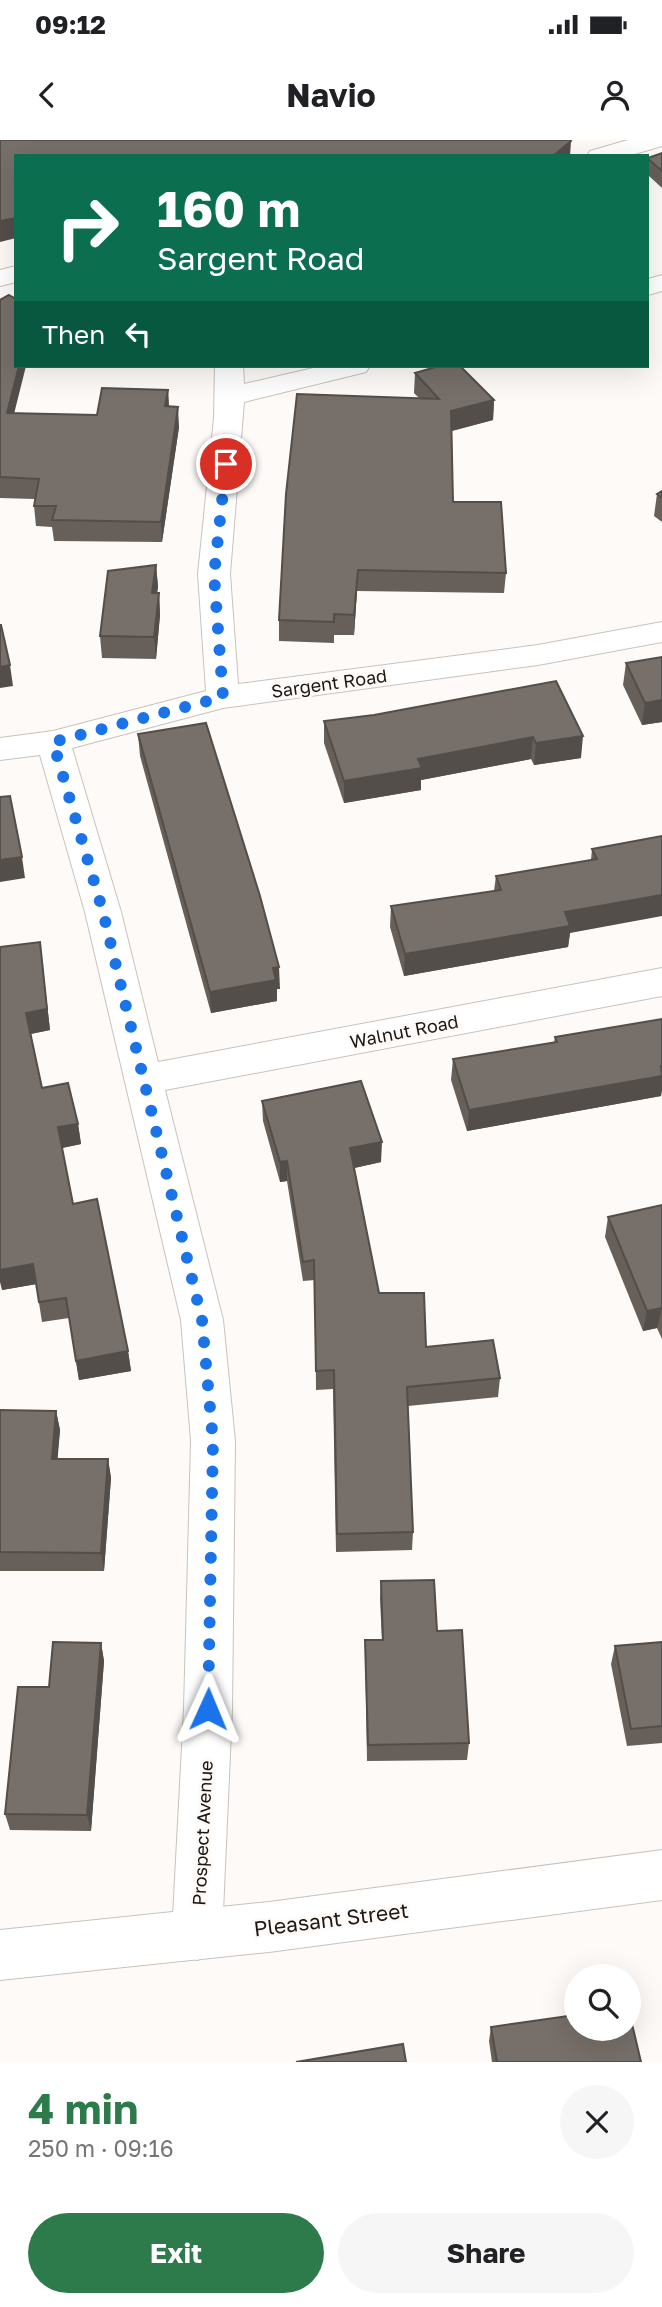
<!DOCTYPE html>
<html lang="en">
<head>
<meta charset="utf-8">
<style>
	:root { --surface:#fff; --page:#f6f6f6; --text:#202124; --muted:#757577; --accent:#2d7b4b }
	body { margin:0; font-family:"Golos Text",sans-serif; background:var(--page); color:var(--text); height:100vh; display:flex; flex-direction:column; font-size:26px; white-space:nowrap }
	* { box-sizing:border-box; margin:0 }
	p { font-size:23px; color:var(--muted) }
	.icon { flex:none; width:38px; height:38px; fill:none; stroke:currentColor; stroke-width:2; stroke-linecap:round; stroke-linejoin:round }
	.map { position:relative; height:1922px; overflow:hidden }
	.sheet { display:flex; flex-direction:column; background:var(--surface); flex:1 }
	.sheet>* { flex:none }
	.hud { position:absolute; left:14px; top:14px; width:635px; height:214px; border-radius:0px; box-shadow:0 7px 28px #0002; background:#0b6e4f; color:#fff; overflow:hidden }
	.fabs { position:absolute; left:564px; top:1824px; display:grid; gap:14px }
	.fabs a { display:grid; place-items:center; width:77px; height:77px; border-radius:50%; background:var(--surface); box-shadow:0 7px 28px #0002; font-size:35px }
	.pin { position:absolute; display:grid; place-items:center; width:60px; height:60px; color:#fff; margin:-30px; border:4px solid #fff; border-radius:50%; box-shadow:0 2px 7px #0007 }
	.me { position:absolute; width:77px; margin:-38px; rotate:1deg; stroke-linejoin:round; filter:drop-shadow(0 0 5px #0008) }
	.turn { display:flex; align-items:center; gap:24px; height:147px; padding:0 28px; font-size:32px }
	.turn .icon { width:91px; height:91px; stroke-width:2.5 }
	.turn b { display:block; font-size:49px; line-height:60px }
	.then { display:flex; align-items:center; height:66px; padding:0 28px; background:#0003; gap:14px; font-size:26px }
	.round { display:grid; place-items:center; flex:none; width:74px; height:74px; border-radius:37px; background:var(--page) }
	.summary { display:flex; align-items:center; justify-content:space-between; height:119px; padding:0 28px }
	h1 { font-size:42px; font-weight:700; line-height:52px; color:var(--accent) }
	.primary-button { display:flex; gap:14px; margin-top:auto; padding:14px 28px }
	.primary-button a { flex:1; height:80px; border-radius:42px; background:var(--accent); color:#fff; font-size:28px; font-weight:700; line-height:80px; text-align:center }
	.primary-button a+a { background:var(--page); color:var(--text) }
	.status { display:flex; justify-content:space-between; align-items:center; height:49px; padding:0 35px; background:var(--surface); direction:ltr }
	.status svg { height:19px; fill:currentColor }
	header { display:flex; justify-content:space-between; align-items:center; height:91px; padding:0 28px; background:var(--surface); font-size:32px; font-weight:700 }
	.map>svg:first-child { display:block }
	.lines { fill:none; stroke-linecap:round; stroke-linejoin:round }
	.minor-casing { stroke:#cac2ba; stroke-width:2 }
	.tertiary-casing { stroke:#cac2ba; stroke-width:2 }
	.minor { fill:#fff; fill-rule:evenodd }
	.tertiary { fill:#fff; fill-rule:evenodd }
	.wall { fill:#665f5a }
	.shaded-wall { fill:#534e4a }
	.building { fill:#776f69; stroke:#534e4a; stroke-width:2 }
	.route { stroke:#1a73e8; stroke-width:12; stroke-dasharray:0 21.6 }
	.labels { text-anchor:middle; dominant-baseline:central; stroke-width:6; stroke-linejoin:round; paint-order:stroke }
	.street-label { font-size:18px; fill:#1a1715; stroke:#fefaf7 }
	.near-street-label { font-size:21px; fill:#1a1715; stroke:#fefaf7 }
</style>
</head>
<body>
<div class="status"><b>09:12</b><svg viewBox="0 0 49 12"><path d="M0 12V9h3v3zM5 12V6h3v6zM10 12V3h3v9zM15 12V0h3v12zM26 1h20v11H26zM47 4h2v5h-2z"/></svg></div>
<header><svg class="icon" aria-label="back" viewBox="0 0 24 24"><path d="M15 5l-7 7 7 7"/></svg>Navio<svg class="icon" aria-label="person" viewBox="0 0 24 24"><circle cx="12" cy="8" r="4"/><path d="M4 21q1-7 8-7t8 7"/></svg></header>
<div class="map">
<svg width="662" height="1922" viewBox="0 0 662 1922">
	<rect width="100%" height="100%" fill="#fefaf7"/>
	<g class="lines">
		<g class="minor-casing">
			<g id="minor">
				<polygon points="628,0 662,0 662,6 628,16 587,16 590,11"/>
				<polygon points="16,126 16,142 0,146 0,130"/>
				<polygon points="662,135 662,151 648,155 648,139"/>
				<polygon points="215,226 243,226 244,244 322,226 370,226 366,232 244,262 230,434 238,544 538,505 662,482 662,502 538,525 223,568 72,608 121,772 158,922 662,828 662,856 165,950 223,1180 235,1301 232,1569 222,1795 215,1813 197,1820 179,1813 172,1795 184,1569 191,1301 181,1180 85,772 40,615 0,620 0,598 53,591 206,551 198,434 214,278"/>
			</g>
		</g>
		<g class="tertiary-casing">
			<polygon id="tertiary" points="662,1710 662,1760 269,1812 0,1840 0,1790 269,1762"/>
		</g>
		<use href="#minor" class="minor"/>
		<use href="#tertiary" class="tertiary"/>
	</g>
	<g class="wall">
		<polygon points="662,13 662,48 648,35 648,18"/>
		<polygon points="0,160 14,274 97,275 168,250 169,267 179,287 162,402 54,401 52,387 36,386 34,366 35,359 0,358"/>
		<polygon points="415,233 494,260 493,280 452,291 453,362 506,433 504,453 357,451 354,495 334,495 334,503 279,501 279,480 419,258 414,253"/>
		<polygon points="662,351 662,382 654,376 657,354"/>
		<polygon points="156,425 158,447 157,453 159,453 160,475 156,519 102,518 100,496"/>
		<polygon points="662,517 662,582 642,585 623,545 626,523"/>
		<polygon points="556,541 581,618 534,625 531,619 421,640 421,650 344,663 324,603 324,581 374,575"/>
		<polygon points="138,594 280,849 277,849 277,861 211,873 140,616"/>
		<polygon points="662,696 570,793 568,807 404,836 390,787 391,766 494,751 496,736 591,720 592,709"/>
		<polygon points="40,802 50,890 31,894 42,948 78,984 81,1004 62,1008 73,1064 128,1211 131,1231 79,1240 69,1178 42,1182 36,1144 2,1150"/>
		<polygon points="662,879 662,949 661,956 467,991 451,940 453,919 554,903 555,897"/>
		<polygon points="262,961 381,1022 354,1028 379,1153 426,1207 500,1238 498,1257 408,1266 413,1392 412,1410 336,1412 333,1249 316,1250 315,1140 303,1141 287,1041 280,1042 263,981"/>
		<polygon points="662,1065 662,1199 657,1188 643,1191 605,1097 608,1077"/>
		<polygon points="0,1270 56,1271 60,1290 57,1319 108,1319 111,1338 104,1431 0,1431"/>
		<polygon points="381,1441 437,1491 469,1603 467,1620 367,1621 365,1500 382,1500 380,1459"/>
		<polygon points="662,1502 662,1603 627,1606 611,1524 615,1506"/>
		<polygon points="101,1503 104,1521 91,1691 10,1690 5,1674 49,1547"/>
		<polygon points="491,1887 641,1922 492,1922 489,1901"/>
	</g>
	<g class="shaded-wall">
		<polygon points="571,1 570,16 553,16"/>
		<polygon points="16,78 16,98 0,102 0,81"/>
		<polygon points="19,226 26,226 9,294 7,273"/>
		<polygon points="168,250 169,270 165,266"/>
		<polygon points="494,260 493,280 451,291 451,271"/>
		<polygon points="178,267 179,287 162,402 161,382"/>
		<polygon points="156,425 158,447 153,475 152,453"/>
		<polygon points="358,430 357,451 354,495 354,475"/>
		<polygon points="159,453 160,475 156,519 154,497"/>
		<polygon points="10,525 13,546 0,548 0,527"/>
		<polygon points="662,560 662,582 642,585 645,563"/>
		<polygon points="583,596 581,618 534,625 536,603"/>
		<polygon points="533,597 531,619 421,640 421,650 344,663 344,641 418,619"/>
		<polygon points="22,717 25,738 0,742 0,720"/>
		<polygon points="662,755 662,776 570,793 568,807 404,836 405,814 565,772"/>
		<polygon points="40,802 50,890 30,894 26,873"/>
		<polygon points="279,827 280,849 277,849 277,861 211,873 210,852 273,828"/>
		<polygon points="662,926 662,949 661,956 467,991 469,970"/>
		<polygon points="78,984 81,1004 62,1008 58,987"/>
		<polygon points="382,1002 381,1022 350,1029 350,1008"/>
		<polygon points="287,1021 287,1041 280,1042 280,1022"/>
		<polygon points="33,1124 37,1144 2,1150 0,1142 0,1130"/>
		<polygon points="662,1168 657,1188 643,1191 647,1171"/>
		<polygon points="128,1211 131,1231 79,1240 76,1221"/>
		<polygon points="56,1271 60,1290 56,1338 52,1319"/>
		<polygon points="108,1319 111,1338 104,1431 101,1413"/>
		<polygon points="101,1503 104,1521 91,1691 87,1675"/>
	</g>
	<g class="building">
		<polygon points="0,0 570,0 571,1 553,16 16,16 16,78 0,81"/>
		<polygon points="662,13 662,31 648,19 648,18"/>
		<polygon points="9,155 16,159 16,226 19,226 7,273 97,275 102,248 168,250 165,266 178,267 161,382 52,380 56,366 34,366 39,339 0,337 0,160"/>
		<polygon points="439,226 460,226 494,260 451,271 453,362 501,362 506,433 358,430 354,475 334,474 334,482 279,480 286,354 297,254 439,259 415,233"/>
		<polygon points="662,351 662,358 657,354"/>
		<polygon points="156,425 152,453 159,453 154,497 100,496 108,431"/>
		<polygon points="0,485 1,485 10,525 0,527"/>
		<polygon points="662,517 662,560 645,563 626,523"/>
		<polygon points="556,541 583,596 536,603 533,597 418,619 422,628 344,641 324,581 374,575"/>
		<polygon points="206,583 260,756 279,827 273,828 276,840 210,852 138,594"/>
		<polygon points="10,656 22,717 0,720 0,657"/>
		<polygon points="662,696 662,755 565,772 570,786 405,814 391,766 501,750 496,736 597,719 592,709"/>
		<polygon points="40,802 47,869 26,873 42,948 68,943 78,984 58,987 73,1064 97,1059 128,1211 76,1221 66,1158 39,1162 33,1124 0,1130 0,807"/>
		<polygon points="662,879 662,926 661,926 662,936 469,970 453,919 557,902 555,897"/>
		<polygon points="361,941 382,1002 350,1008 379,1153 424,1153 426,1207 493,1200 500,1238 407,1247 413,1392 337,1394 334,1230 316,1231 314,1120 303,1122 287,1021 280,1022 262,961"/>
		<polygon points="662,1065 662,1169 662,1168 647,1171 608,1077"/>
		<polygon points="0,1270 56,1271 52,1319 108,1319 101,1413 0,1412"/>
		<polygon points="434,1440 437,1491 462,1490 469,1603 368,1605 365,1500 383,1500 381,1441"/>
		<polygon points="53,1502 101,1503 87,1675 5,1674 18,1547 49,1547"/>
		<polygon points="662,1502 662,1586 631,1589 615,1506"/>
		<polygon points="628,1867 641,1922 497,1922 491,1887 576,1875 576,1888 628,1888"/>
		<polygon points="403,1904 406,1922 296,1922"/>
	</g>
	<g class="lines">
		<polyline class="route" points="208,1569 213,1301 202,1180 103,772 53,602 223,557 214,435 226,324"/>
	</g>
	<g class="labels">
		<g class="street-label">
			<text transform="translate(329 543) rotate(-8)">Sargent Road</text>
			<text transform="translate(404 891) rotate(-11)">Walnut Road</text>
			<text transform="translate(202 1693) rotate(-87)">Prospect Avenue</text>
		</g>
		<g class="near-street-label">
			<text transform="translate(331 1779) rotate(-7)">Pleasant Street</text>
		</g>
	</g>
</svg>
<div class="fabs">
<a><svg class="icon" aria-label="search" viewBox="0 0 24 24"><circle cx="10" cy="10" r="6"/><path d="M15 15l6 6"/></svg></a>
</div>
<div class="pin" style="left:226px;top:324px;background:#d93025"><svg class="icon" aria-label="arrive" viewBox="0 0 24 24"><path d="M6 21V4h12l-3 4 3 4H6"/></svg></div>
<svg class="me" style="left:208px;top:1569px" viewBox="-20 -20 40 40"><path d="M0-17L14 15 0 8-14 15z" fill="#1a73e8" stroke="#fff" stroke-width="4"/></svg>
<div class="hud">
<div class="turn"><svg class="icon" aria-label="right" viewBox="0 0 24 24"><path d="M7 20v-9h11M14 6l5 5-5 5"/></svg><div><b>160 m</b>Sargent Road</div></div>
<div class="then">Then<svg class="icon" aria-label="left" viewBox="0 0 24 24"><path d="M17 20v-9H6M10 6l-5 5 5 5"/></svg></div>
</div>
</div>
<section class="sheet">
<div class="summary"><div><h1>4 min</h1><p>250 m · 09:16</p></div><a class="round"><svg class="icon" aria-label="close" viewBox="0 0 24 24"><path d="M6 6l12 12M18 6L6 18"/></svg></a></div>
<div class="primary-button"><a>Exit</a><a>Share</a></div>
</section>
</body>
</html>
